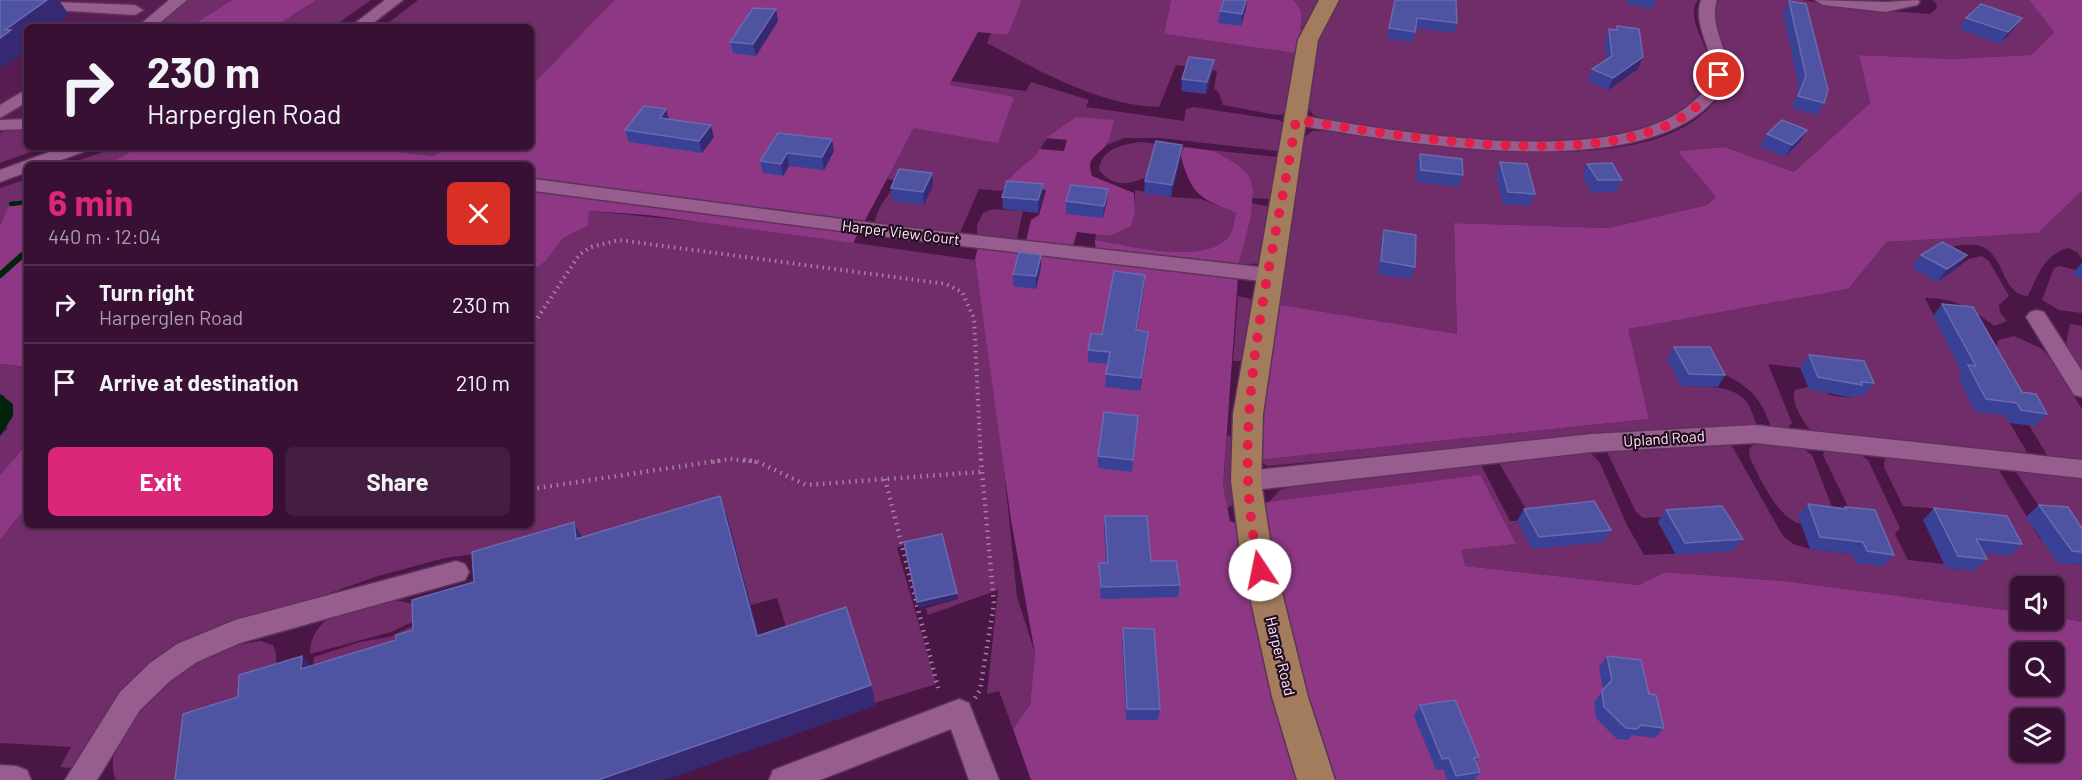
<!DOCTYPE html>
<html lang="en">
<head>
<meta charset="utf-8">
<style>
	:root { --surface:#381034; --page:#431e40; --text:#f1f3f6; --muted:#ab9dac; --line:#52304f; --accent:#db2777 }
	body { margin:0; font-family:Barlow,sans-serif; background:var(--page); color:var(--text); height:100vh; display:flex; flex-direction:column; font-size:22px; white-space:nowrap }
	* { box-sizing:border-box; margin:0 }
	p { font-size:20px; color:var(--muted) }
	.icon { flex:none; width:33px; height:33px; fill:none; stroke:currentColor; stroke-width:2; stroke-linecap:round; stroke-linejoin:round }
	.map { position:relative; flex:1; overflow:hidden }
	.drawer { position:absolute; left:24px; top:162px; width:510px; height:366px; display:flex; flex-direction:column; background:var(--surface); border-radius:9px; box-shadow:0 2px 4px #0004,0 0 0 2px var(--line) }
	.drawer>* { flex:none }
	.top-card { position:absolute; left:24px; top:24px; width:510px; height:126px; border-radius:9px; box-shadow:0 2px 4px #0004,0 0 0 2px var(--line); background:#381034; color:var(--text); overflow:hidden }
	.controls { position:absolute; left:2010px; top:576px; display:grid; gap:12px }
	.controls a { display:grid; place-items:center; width:54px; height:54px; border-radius:9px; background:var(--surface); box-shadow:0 2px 4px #0004,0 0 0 2px var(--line); font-size:30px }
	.pin { position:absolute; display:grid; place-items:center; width:51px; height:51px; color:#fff; margin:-26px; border:3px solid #fff; border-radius:50%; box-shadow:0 2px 6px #0007 }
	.me { position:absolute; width:66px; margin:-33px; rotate:349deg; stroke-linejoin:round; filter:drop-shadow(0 0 4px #0008) }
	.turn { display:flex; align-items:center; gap:21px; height:126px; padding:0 24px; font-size:27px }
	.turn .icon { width:78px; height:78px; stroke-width:2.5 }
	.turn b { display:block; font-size:42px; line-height:51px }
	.round { display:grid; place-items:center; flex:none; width:63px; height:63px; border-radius:9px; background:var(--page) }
	.head { display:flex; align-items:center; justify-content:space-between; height:102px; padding:0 24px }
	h1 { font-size:36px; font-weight:700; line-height:45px; color:var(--accent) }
	.button { display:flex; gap:12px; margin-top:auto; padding:12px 24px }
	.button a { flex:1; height:69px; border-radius:9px; background:var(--accent); color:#fff; font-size:24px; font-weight:700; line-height:69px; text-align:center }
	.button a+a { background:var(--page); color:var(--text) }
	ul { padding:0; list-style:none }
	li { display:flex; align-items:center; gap:18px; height:78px; padding:0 24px; border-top:2px solid var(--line) }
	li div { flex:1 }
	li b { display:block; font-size:22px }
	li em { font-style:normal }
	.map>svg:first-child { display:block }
	.built { fill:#571c51 }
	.green { fill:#702d69 }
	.forest { fill:#8e3885; fill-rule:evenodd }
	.water { fill:#00230c }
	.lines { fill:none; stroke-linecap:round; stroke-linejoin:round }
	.stream-far1 { stroke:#00230c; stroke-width:4.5 }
	.stream { stroke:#00230c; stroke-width:6 }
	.minor-casing { stroke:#5c3358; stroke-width:3 }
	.major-casing { stroke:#5c3358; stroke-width:3 }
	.path-far1 { stroke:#a683a2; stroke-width:4; stroke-dasharray:1.5 4.5; stroke-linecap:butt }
	.path { stroke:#a683a2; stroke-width:4.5; stroke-dasharray:1.5 5; stroke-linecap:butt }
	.minor { fill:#965d8e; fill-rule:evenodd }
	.major { fill:#a27c5c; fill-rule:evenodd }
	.wall { fill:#394197 }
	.shaded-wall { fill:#372872 }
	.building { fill:#4e53a2; stroke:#696ab0; stroke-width:1.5 }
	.route { stroke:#e11d48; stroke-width:10; stroke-dasharray:0 18 }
	.labels { text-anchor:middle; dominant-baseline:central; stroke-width:4.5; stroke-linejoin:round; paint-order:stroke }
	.street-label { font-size:15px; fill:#fde9f9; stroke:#240d21 }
</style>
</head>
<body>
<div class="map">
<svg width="2082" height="780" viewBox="0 0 2082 780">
	<rect width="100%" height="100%" fill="#4a1645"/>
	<polygon class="built" points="0,0 174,0 139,27 27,27 27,114 0,134"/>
	<g class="green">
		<polygon points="183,0 232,0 189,27 149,27"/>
		<polygon points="316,0 371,0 333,27 275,27"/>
		<polygon points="418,0 614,0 531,86 531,27 383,27"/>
		<path d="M1022,0H1171L1164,34L1300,54L1287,114L1276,115L1223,105L1219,93L1214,89L1217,71L1176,65L1159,107C1098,105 1040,71 987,43L991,33L1008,35Z"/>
		<path d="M1293,0H1321L1306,32L1300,30C1303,16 1303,10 1293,0Z"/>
		<path d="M1335,0H1698C1680,24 1727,58 1703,90C1639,176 1422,133 1329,121L1313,115L1305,104L1321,30Z"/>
		<path d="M1719,0H1803L1847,8L1930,14L1936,9L1937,4L1932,0H2029L2054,32L2031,55L1951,59L1859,55L1870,103L1794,172L1725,147L1679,151L1716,197L1707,205L1608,228L1454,223L1457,334L1276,304L1300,141L1312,131H1338C1429,142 1679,192 1726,83C1738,55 1702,34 1719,0Z"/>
		<path d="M951,81L1026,91L1031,82L1089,100L1086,107L1184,121L1186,109L1194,107L1279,120L1286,124L1281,150L1277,151L1160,138H1124L1107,145L1114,120L1053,135C1042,140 1043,148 1035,156C1019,172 1015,168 1002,191L979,189L959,235L875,224C875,213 884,200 891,191L896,192L901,182L887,179L914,128Z"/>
		<polygon points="27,126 27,147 44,147 0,163 0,134 9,127"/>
		<path d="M1141,142L1185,147C1164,166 1125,203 1099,170C1101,148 1124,144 1141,142Z"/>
		<polygon points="117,147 139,147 106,165 66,165"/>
		<polygon points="353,147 450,147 433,156"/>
		<polygon points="1201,149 1278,157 1273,199 1252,198 1253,190 1214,151"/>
		<polygon points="27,179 27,197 10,204 0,226 0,188"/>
		<path d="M1135,190L1171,197L1201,199L1236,213C1234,219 1233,230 1230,235C1207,267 1128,245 1095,240L1096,234L1110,236L1135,211Z"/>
		<path d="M2082,191V259L2077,252L2068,248C2044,255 2038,275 2028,296C1989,293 2016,219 1932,254L1937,282L1969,259L1982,256L1989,261L2009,296L1999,305L2000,312L2007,321L1994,326C1973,309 1952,297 1925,298L1950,349L1995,352L1998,340L2014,336L2041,348L2050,358L2082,409V465L2048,457L2029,425L2024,406L1975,411L2005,415L2028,454L2020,457L1812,432C1804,423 1790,403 1795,390L1808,387L1809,389L1827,391L1829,395L1852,398L1854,374L1768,364L1792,423L1787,429L1771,427C1759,394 1750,388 1719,371L1681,386C1702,387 1730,384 1745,400C1751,406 1754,419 1757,426L1651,430L1268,466L1257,460L1649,419L1627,329L1848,289L1887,242L2038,233Z"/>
		<polygon points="1252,203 1271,207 1261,263 1239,265"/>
		<polygon points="993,209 1023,211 1016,243 977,238 977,225 983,213"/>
		<polygon points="589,211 721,224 975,260 998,409 1017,597 1035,653 1030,705 1013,729 999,691 987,694 998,590 928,615 926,608 958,599 943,539 905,544 897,548 936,684 875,703 793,648 777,598 751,605 632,532 445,558 378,576 186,644 71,768 60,767 71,747 0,743 0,540 27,506 27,525 531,525 531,269 533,270 546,261 563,238 588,226"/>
		<polygon points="2060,266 2079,271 2082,280 2082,313 2059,310 2042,300 2054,268"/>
		<polygon points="1238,296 1254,300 1244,361 1233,361"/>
		<polygon points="2070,324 2082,326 2082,377 2065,348"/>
		<polygon points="0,364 27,367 27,444 0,475 0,436 7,429 5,396 0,394"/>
		<polygon points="1227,435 1234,438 1235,504 1227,508 1223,486"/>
		<polygon points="1728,439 1783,536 1793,544 1810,549 1852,554 1850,511 1823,455 1825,450 1858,453 1868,460 1900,528 1895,534 1908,560 1944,564 1946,568 1973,571 1942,509 1903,506 1884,467 1885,457 1999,470 2040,539 2044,540 2058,563 2082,565 2082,622 2054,616 2054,586 2020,586 2020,612 1785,581 1665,572 1638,585 1464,566 1460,550 1516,544 1269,502 1280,490 1307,482 1480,463 1510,521 1517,521 1532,549 1527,511 1498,461 1589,451 1600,463 1627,525 1644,555 1733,551 1685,516 1643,518 1636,512 1606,450"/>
		<path d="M1755,441L1800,446L1812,455L1834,512L1798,517L1801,524C1777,518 1760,478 1750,458L1749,450Z"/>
		<polygon points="2016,472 2082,479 2082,540 2047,518"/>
		<path d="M394,600L413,604L419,619L391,632L310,654C311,610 359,608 394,600Z"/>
		<polygon points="421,622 421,630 312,678 314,657 360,642 389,637"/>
		<path d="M260,641L273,645L276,653V669L201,780H116C98,743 161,681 190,662C210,649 236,645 260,641Z"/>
	</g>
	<g class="forest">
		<polygon points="232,0 316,0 275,27 189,27"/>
		<polygon points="614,0 1022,0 1008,35 978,32 949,85 1014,97 998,143 914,128 853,243 648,215 589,211 588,226 563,238 546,261 533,270 531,165 106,165 139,147 353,147 433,156 450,147 531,147 531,86"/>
		<path d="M1171,0H1293C1303,10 1303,16 1300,29L1306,32L1300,54L1164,34Z"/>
		<polygon points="2029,0 2082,0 2082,191 2038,233 1887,242 1848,289 1628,329 1649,419 1257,460 1276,304 1457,334 1454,223 1608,228 1707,205 1716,197 1678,151 1725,147 1794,172 1870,103 1859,55 1951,59 2031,55 2054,32"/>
		<path d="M1076,117L1114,120C1112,127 1111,138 1107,144C1099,156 1085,156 1092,176L1134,193L1135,211L1131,226L1110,236L1077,232L1073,246L1026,241L1031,220L1039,215L1046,190L1005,186C1016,166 1030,165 1040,149L1064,151L1067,140L1046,138Z"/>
		<path d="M1185,147L1214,151L1236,164L1249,175L1253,190L1251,216L1239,263L1223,486L1230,521L1238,524L1300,780H1031L1013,729L1030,705L1035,653L1011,520L975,259L978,247L1096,260L1095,240C1128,245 1207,267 1230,235C1233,230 1234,219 1236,213C1200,198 1192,196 1181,157L1177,156Z"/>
		<polygon points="27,197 27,367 0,364 0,226 10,203"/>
		<polygon points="27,444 27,506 0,540 0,475"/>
		<path d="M1480,475L1516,544L1461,550L1465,566L1638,585L1665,572L1785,581L2020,612V620H2054V616L2082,622V780H1330L1291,652L1261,503ZM2020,652H2054V686H2020ZM2020,718H2054V752H2020Z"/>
	</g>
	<polygon class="water" points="0,394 13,404 13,416 0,436"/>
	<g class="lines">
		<polyline class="stream-far1" points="11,204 27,202"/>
		<polyline class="stream" points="0,275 27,251"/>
		<g class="minor-casing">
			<g id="minor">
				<polygon points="0,0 135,5 143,10 135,15 0,7"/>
				<polygon points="169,0 187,0 155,27 137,27"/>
				<polygon points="385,0 403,0 368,27 350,27"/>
				<path d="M1701,0H1717C1706,32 1741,60 1721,91C1654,190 1396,141 1296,125L1287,120L1296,115C1393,130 1639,179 1706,88C1725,62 1690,30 1701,0Z"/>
				<polygon points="1815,0 1886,2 1918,0 1920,2 1917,5 1886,12 1823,5"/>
				<polygon points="27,89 27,102 0,118 0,105"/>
				<polygon points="27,119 27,129 0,130 0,120"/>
				<polygon points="63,147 89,147 86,151 47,165 27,165 27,172 0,182 0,170"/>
				<polygon points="534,179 911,228 1269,268 1276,270 1279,275 1276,280 1269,282 911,240 534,191 531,190 531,180"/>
				<polygon points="2037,310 2044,312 2082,371 2082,397 2074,395 2026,317 2030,312"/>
				<polygon points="1755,425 2082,460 2082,478 1755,443 1592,452 1246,491 1237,488 1234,481 1237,474 1246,471 1592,434"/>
				<polygon points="456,561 465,564 469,572 465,580 240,643 197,662 170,681 140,710 97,780 65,780 120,692 150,663 177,644 235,620"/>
				<polygon points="959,699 969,703 999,780 969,780 951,729 820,780 769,780 773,770"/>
				<polygon points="0,765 16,766 27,770 31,780 0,780"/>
			</g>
		</g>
		<g class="major-casing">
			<polygon id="major" points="1319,0 1339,0 1318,40 1263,414 1261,481 1272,552 1308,697 1335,780 1297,780 1272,697 1240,552 1231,481 1233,414 1298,40"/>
		</g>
		<g class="path-far1">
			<polyline points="531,328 579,255 591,247 619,240 946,284 962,292 974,318 981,462"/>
			<polyline points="713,462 730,459 757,462"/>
		</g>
		<g class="path">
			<polyline points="744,460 756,461 806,485 980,472"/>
			<polyline points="885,479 938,688"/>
			<polyline points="531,489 723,460"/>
			<polyline points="975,698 980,690 994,604 981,460"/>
		</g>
		<use href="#minor" class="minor"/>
		<use href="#major" class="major"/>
	</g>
	<g class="wall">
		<polygon points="1394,0 1456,0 1457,23 1454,33 1416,28 1413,42 1387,39"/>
		<polygon points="1628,0 1656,0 1653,9 1627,4"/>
		<polygon points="1789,1 1824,103 1817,115 1792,108 1799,88 1783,12"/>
		<polygon points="776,9 778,21 756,56 733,53 730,42"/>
		<polygon points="1246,9 1241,26 1218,23 1220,11"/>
		<polygon points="1966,18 2022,18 2014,29 2000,44 1959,29"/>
		<polygon points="1617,26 1638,69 1608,90 1588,81 1592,69 1606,60 1605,41 1609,29 1615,30"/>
		<polygon points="1212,72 1206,94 1181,91 1182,79"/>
		<polygon points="666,109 669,119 714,137 702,153 629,142 625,130"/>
		<polygon points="778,133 834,151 824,170 789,166 783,176 763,173 760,161"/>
		<polygon points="1767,134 1800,142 1785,157 1760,146"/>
		<polygon points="1182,145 1181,157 1171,197 1144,193 1145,181"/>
		<polygon points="1420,154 1463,175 1459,187 1417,182 1416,166"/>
		<polygon points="1500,162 1535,194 1530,206 1503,204 1496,175"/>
		<polygon points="1587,164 1622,180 1616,192 1592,193 1582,176"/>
		<polygon points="932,173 933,185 924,205 892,201 891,188"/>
		<polygon points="1043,196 1038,213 1003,209 1002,197"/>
		<polygon points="1066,201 1107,201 1103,218 1066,214"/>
		<polygon points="1384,230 1415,267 1411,279 1378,274 1381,242"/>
		<polygon points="1921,255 1957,268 1937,282 1912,268"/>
		<polygon points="2082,263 2082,280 2072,274"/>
		<polygon points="1041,267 1036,289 1013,286 1013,274"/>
		<polygon points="1144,287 1137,330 1147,344 1140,391 1105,387 1107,364 1088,362 1088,350"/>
		<polygon points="1942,304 2022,392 2047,414 2035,426 2009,423 2005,415 1975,412 1958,377 1962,372 1933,316"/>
		<polygon points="1674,347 1725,375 1718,387 1681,386 1667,359"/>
		<polygon points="1809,355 1874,383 1864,396 1855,395 1853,398 1809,389 1800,368"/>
		<polygon points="1138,416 1132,472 1098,468 1098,456"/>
		<polygon points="1808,504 1844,508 1845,507 1894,555 1883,566 1856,563 1852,554 1810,549 1798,516"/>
		<polygon points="2039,505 2082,527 2082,565 2058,563 2026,517"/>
		<polygon points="1934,508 2022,544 2010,556 1983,553 1987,559 1974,571 1946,568 1923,520"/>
		<polygon points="1524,509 1611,530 1603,542 1532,549 1517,521"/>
		<polygon points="1666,510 1743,539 1733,551 1676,555 1658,522"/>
		<polygon points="1105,516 1151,561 1180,585 1178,597 1101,599 1099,575 1099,563 1106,563 1104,528"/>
		<polygon points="1123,628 1160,709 1158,720 1126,720 1122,640"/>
		<polygon points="1607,656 1649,694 1664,728 1655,738 1632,735 1628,740 1617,739 1596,718 1594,702 1603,690 1599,667"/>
		<polygon points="1420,705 1479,757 1476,762 1480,772 1475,780 1447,780 1443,769 1436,770 1414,716"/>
	</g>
	<g class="shaded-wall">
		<polygon points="47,0 59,0 69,15 53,27 27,27 27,46 24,48 26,51 3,68 0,64 0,38 5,30"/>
		<polygon points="1247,0 1246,9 1241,26 1242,14"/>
		<polygon points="776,9 778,21 756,56 753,44"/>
		<polygon points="2022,18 2014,29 2000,44 2008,32"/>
		<polygon points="1643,57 1638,69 1608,90 1613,78"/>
		<polygon points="1214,60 1212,72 1206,94 1207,82"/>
		<polygon points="666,109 669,121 660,118"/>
		<polygon points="711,125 714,137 702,153 699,141"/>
		<polygon points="1807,130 1800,142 1785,157 1792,145"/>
		<polygon points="832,139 834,151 824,170 822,157"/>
		<polygon points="1182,145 1181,157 1171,197 1172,185"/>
		<polygon points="787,153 789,166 783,176 781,164"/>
		<polygon points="932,173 933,185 924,205 923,192"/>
		<polygon points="1043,184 1043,196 1038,213 1038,200"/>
		<polygon points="1108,189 1107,201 1103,218 1104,206"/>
		<polygon points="1041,255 1041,267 1036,289 1036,276"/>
		<polygon points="1967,255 1957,268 1937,282 1947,269"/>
		<polygon points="1145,275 1144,287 1135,343 1136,330"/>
		<polygon points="1148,332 1147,344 1140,391 1141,378"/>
		<polygon points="720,496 728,519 765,658 757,636"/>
		<polygon points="574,522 586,545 576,539"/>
		<polygon points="957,593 957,599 918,608 917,602"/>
		<polygon points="302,656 322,677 301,669"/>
		<polygon points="871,685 876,706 665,780 598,780"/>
	</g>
	<g class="building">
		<polygon points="0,0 47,0 5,30 11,30 0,38"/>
		<polygon points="1224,0 1246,0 1242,14 1220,11"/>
		<polygon points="1395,0 1456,0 1457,23 1417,18 1415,32 1389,28"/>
		<polygon points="1789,1 1806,4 1828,90 1824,103 1798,96 1806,76"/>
		<polygon points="1981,4 2022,18 2008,32 1966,18"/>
		<polygon points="753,8 776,9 753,44 730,42"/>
		<polygon points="1617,26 1639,29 1643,57 1613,78 1592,69 1612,56 1609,29 1617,30"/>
		<polygon points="1189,57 1214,60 1207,82 1182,79"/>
		<polygon points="644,106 666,109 660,118 711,125 699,141 625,130"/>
		<polygon points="1782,120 1807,130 1792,145 1767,134"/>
		<polygon points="778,133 832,139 822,157 787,153 781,164 760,161"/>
		<polygon points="1156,141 1182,145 1172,185 1145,181"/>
		<polygon points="1420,154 1462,159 1463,175 1421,170"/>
		<polygon points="1500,162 1527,164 1535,194 1508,192"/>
		<polygon points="1612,163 1622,180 1598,180 1587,164"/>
		<polygon points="899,169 932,173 923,192 891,188"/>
		<polygon points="1007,181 1043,184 1038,200 1002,197"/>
		<polygon points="1071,185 1108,189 1104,206 1066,201"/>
		<polygon points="1384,230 1416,235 1415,267 1381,261"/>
		<polygon points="1942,242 1967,255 1947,269 1921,255"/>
		<polygon points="1019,252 1041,255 1036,276 1013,274"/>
		<polygon points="1114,271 1145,275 1136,330 1148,332 1141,378 1106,374 1110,352 1088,350 1091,333 1102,335"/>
		<polygon points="1942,304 1973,307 2022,392 2036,394 2047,414 2021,410 2017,403 1986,399 1968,365 1976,366"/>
		<polygon points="1674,347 1710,347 1725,375 1689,374"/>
		<polygon points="1809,355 1864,361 1874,383 1861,382 1862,385 1818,377"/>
		<polygon points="1104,412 1138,416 1133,460 1098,456"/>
		<polygon points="720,496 757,636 846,607 871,685 598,780 175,780 183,714 238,697 239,675 302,656 301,669 396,640 396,635 413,630 412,600 474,582 472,552 574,522 576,539"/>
		<polygon points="1594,501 1611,530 1539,537 1524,509"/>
		<polygon points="1808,504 1846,509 1845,507 1875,510 1894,555 1867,551 1863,542 1820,537"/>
		<polygon points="2039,505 2068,507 2081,527 2082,527 2082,552 2072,551"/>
		<polygon points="1722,506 1743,539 1685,543 1666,510"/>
		<polygon points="1934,508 2007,516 2022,544 1976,539 1987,559 1958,556"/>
		<polygon points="1105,516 1147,516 1151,561 1176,561 1180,585 1101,587 1099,563 1108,563"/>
		<polygon points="942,534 957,593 917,602 904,542"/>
		<polygon points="1123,628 1154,629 1160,709 1127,709"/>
		<polygon points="1607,656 1641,660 1649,694 1656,695 1664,728 1641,725 1637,729 1626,728 1604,707 1602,691 1612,680"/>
		<polygon points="1455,700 1479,757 1474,758 1480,772 1456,776 1449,758 1442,759 1420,705"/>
	</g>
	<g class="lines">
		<path class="route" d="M1260,570C1225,424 1273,266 1296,120C1393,133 1672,191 1719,75"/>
	</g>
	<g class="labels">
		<g class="street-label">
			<text transform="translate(901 232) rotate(7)">Harper View Court</text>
			<text transform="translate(1664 438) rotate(-4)">Upland Road</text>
			<text transform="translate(1281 656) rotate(76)">Harper Road</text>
		</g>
	</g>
</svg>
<div class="controls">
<a><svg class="icon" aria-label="sound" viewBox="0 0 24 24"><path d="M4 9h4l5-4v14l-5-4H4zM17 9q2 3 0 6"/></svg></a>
<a><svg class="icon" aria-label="search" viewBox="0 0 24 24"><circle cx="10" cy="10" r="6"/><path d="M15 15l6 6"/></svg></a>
<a><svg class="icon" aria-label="layers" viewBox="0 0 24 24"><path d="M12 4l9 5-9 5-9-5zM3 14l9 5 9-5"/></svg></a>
</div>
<div class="pin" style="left:1719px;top:75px;background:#d93025"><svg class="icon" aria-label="arrive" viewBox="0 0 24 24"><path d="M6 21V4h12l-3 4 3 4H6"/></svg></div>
<svg class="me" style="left:1260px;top:570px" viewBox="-20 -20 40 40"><circle r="19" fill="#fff"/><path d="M0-13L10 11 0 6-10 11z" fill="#e11d48"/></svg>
<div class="top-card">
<div class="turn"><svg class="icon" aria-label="right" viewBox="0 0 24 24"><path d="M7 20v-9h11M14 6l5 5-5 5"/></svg><div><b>230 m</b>Harperglen Road</div></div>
</div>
<section class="drawer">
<div class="head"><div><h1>6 min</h1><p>440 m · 12:04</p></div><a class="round" style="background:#d93025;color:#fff"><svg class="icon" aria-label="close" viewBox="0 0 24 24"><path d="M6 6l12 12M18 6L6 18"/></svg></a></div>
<ul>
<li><svg class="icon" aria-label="right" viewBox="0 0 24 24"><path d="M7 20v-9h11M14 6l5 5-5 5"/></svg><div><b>Turn right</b><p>Harperglen Road</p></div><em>230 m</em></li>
<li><svg class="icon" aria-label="arrive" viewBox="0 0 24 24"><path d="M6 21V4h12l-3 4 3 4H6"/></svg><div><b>Arrive at destination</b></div><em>210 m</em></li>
</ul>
<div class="button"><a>Exit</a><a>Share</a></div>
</section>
</div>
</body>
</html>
